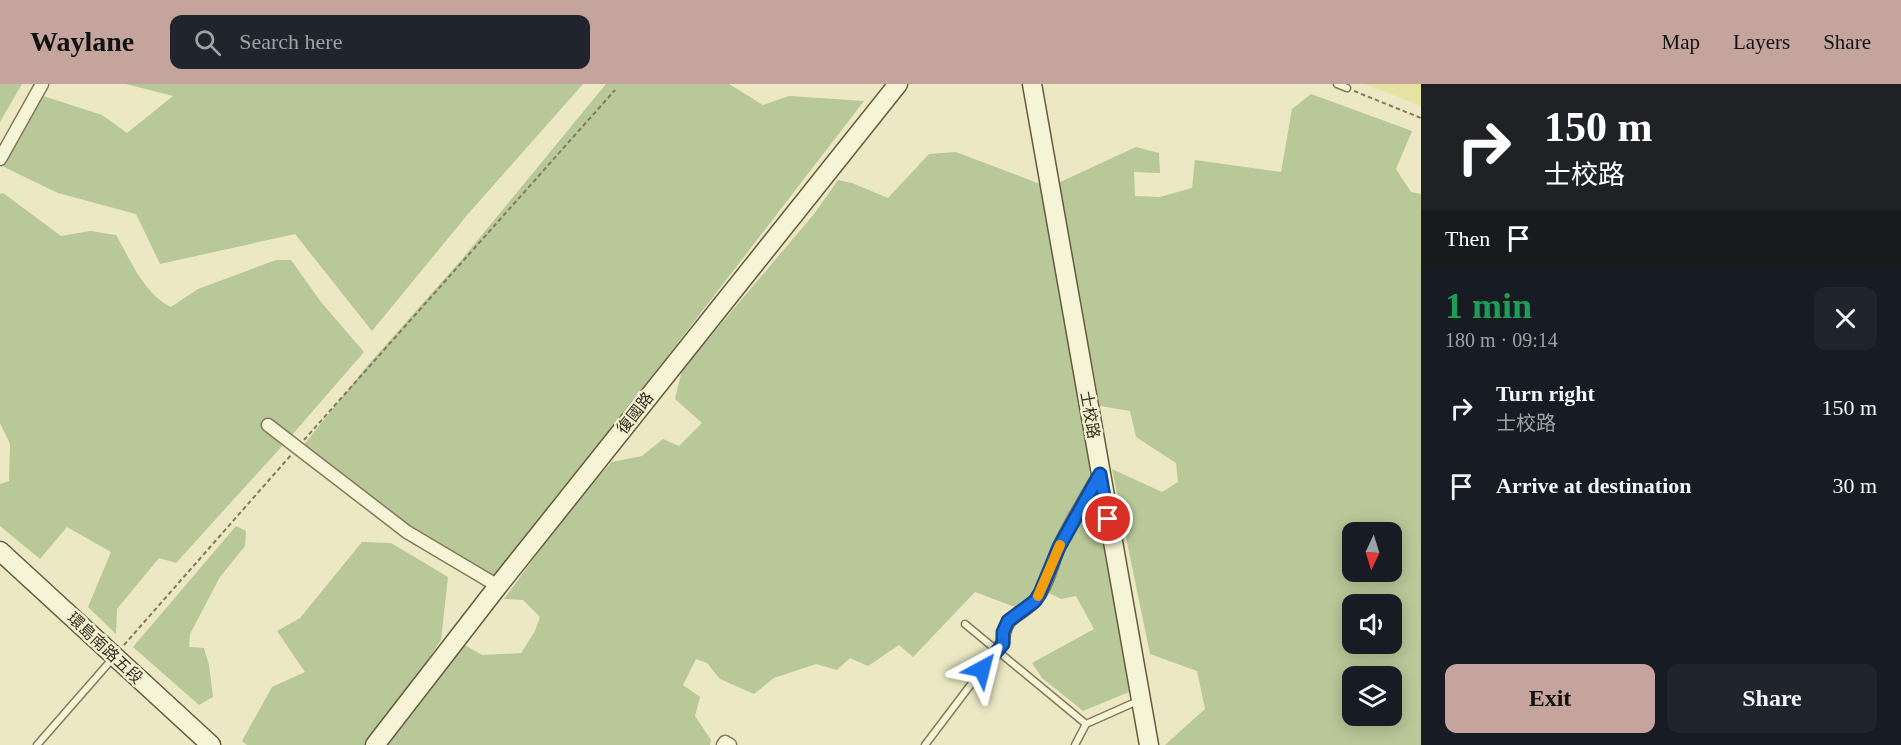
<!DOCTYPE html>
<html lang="en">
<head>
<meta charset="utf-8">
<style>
	:root { --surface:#171b24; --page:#20242c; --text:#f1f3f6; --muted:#9ea1a6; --accent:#c4a49d }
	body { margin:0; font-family:"Times New Roman","Noto Sans TC",serif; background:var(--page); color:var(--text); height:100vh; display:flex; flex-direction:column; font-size:22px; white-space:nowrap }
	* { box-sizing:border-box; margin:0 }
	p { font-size:20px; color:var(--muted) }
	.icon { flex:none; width:33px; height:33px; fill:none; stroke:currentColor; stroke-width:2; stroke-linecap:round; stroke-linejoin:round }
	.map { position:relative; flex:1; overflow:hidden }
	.sheet { display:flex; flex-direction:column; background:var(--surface); width:480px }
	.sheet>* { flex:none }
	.top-card { background:#202124; color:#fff; overflow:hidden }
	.needle { width:39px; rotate:184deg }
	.buttons { position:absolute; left:1342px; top:438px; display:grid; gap:12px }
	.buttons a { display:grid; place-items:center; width:60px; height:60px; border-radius:12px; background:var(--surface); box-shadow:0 3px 15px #0003; font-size:30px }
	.pin { position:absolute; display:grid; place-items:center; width:51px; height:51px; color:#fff; margin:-26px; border:3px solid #fff; border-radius:50%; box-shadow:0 2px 6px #0007 }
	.me { position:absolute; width:66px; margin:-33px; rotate:38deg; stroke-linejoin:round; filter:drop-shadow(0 0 4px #0008) }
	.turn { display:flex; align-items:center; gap:21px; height:126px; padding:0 24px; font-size:27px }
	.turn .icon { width:78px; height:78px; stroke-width:2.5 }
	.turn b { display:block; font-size:42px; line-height:51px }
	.then { display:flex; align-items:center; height:57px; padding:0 24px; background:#0003; gap:12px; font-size:22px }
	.round { display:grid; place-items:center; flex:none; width:63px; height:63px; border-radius:12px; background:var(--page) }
	.head { display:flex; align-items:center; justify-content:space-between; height:102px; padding:0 24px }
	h1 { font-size:36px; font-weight:600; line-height:45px; color:#1e9e55 }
	.button { display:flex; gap:12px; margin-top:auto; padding:12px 24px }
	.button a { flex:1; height:69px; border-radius:12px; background:var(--accent); color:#111; font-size:24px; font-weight:600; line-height:69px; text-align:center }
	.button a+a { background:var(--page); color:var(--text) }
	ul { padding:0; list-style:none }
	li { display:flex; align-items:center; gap:18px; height:78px; padding:0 24px }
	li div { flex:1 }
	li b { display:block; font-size:22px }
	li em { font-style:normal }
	header { display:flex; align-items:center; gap:36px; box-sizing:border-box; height:84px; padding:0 30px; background:var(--accent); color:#111 }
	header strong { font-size:28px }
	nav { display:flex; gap:33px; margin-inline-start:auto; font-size:21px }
	.search { width:420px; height:54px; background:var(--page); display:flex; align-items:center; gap:15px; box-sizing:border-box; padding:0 21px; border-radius:12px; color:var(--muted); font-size:22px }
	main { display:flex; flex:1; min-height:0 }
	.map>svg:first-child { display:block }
	.green { fill:#b8c898; fill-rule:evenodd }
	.sand { fill:#e5e2a2 }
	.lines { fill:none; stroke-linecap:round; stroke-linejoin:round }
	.lane-casing { stroke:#847a5b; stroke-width:9 }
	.street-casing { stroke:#847a5b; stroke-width:15 }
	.secondary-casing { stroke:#655b3f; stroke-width:21 }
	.path { stroke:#847a5b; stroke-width:2; stroke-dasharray:4.5 3; stroke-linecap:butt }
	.lane { stroke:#f6f4d6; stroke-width:6 }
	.street { stroke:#f6f4d6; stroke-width:12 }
	.secondary { stroke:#f6f4d6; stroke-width:18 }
	.route-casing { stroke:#114b97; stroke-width:15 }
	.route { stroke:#1a73e8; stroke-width:10 }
	.slow { stroke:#f59e0b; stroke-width:10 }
	.labels { text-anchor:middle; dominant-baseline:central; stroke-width:5; stroke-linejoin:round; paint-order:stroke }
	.street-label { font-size:16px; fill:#352e1e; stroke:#f3f0d2 }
</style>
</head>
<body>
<header>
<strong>Waylane</strong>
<div class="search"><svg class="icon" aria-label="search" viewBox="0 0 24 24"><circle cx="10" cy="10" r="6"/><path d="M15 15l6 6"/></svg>Search here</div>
<nav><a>Map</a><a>Layers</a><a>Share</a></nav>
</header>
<main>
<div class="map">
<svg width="1421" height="661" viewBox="0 0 1421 661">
	<rect width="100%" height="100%" fill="#ebe8c3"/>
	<g class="green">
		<polygon points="0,0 22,0 0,38"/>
		<polygon points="126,0 583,0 468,130 372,247 295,150 160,180 136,130 58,109 2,82 40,11 102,31 127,49 173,12"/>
		<polygon points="606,0 729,0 763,21 789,12 864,17 495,496 438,464 302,363 368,281 463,174"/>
		<path d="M1311,10L1412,47L1396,85L1411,108L1421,110V661H1165L1205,625L1197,587L1150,570L1112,385L1162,408L1178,398L1176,379L1136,353L1130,327L1100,322L1058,99L1136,63L1159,69L1160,89L1134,88L1135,112L1160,113L1192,104L1195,76L1281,88L1292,25ZM1353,448H1392V488H1353ZM1353,520H1392V560H1353ZM1353,592H1392V632H1353Z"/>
		<polygon points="956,68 1040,100 1093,392 1075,417 1049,468 1033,509 1015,523 975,508 913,573 899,561 868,582 850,574 837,586 816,580 774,594 754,610 720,595 707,579 696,575 683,601 700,613 695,632 711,656 710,661 386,661 463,560 482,571 521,569 535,547 540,533 523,516 504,515 579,413 612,378 642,372 663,355 679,362 702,339 675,315 682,286 814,130 838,96 852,99 888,114 929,70"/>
		<path d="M3,109L61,152L90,147L116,151C130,175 144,210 171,223L198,205L276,176H291L321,218L364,268L292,351L267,337L262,344L283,361L176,479L159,474L117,525L116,550L88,523L111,468L67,443L40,475L0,442V400L9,397L10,360L0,339V110Z"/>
		<polygon points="1093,411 1098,412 1132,598 1129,608 1083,627 1042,594 1032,579 1094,545 1076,512 1061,515 1047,508 1067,462"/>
		<polygon points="236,442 246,447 245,462 220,493 190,550 189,563 204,564 209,581 213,613 199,621 133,563"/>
		<polygon points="362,458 391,459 448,493 441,556 413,598 365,661 247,661 242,657 272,603 305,588 277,547 300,534"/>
	</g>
	<polygon class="sand" points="1365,0 1421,0 1421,22"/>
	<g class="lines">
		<g class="lane-casing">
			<g id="lane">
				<polyline points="1337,0 1347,4"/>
				<polyline points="965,540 1086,640"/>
				<polyline points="37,661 114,573"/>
				<polyline points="925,661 997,566"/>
				<polyline points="1075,661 1086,640 1140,616"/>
			</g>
		</g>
		<g class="street-casing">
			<g id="street">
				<polyline points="0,75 42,0"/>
				<polyline points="268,341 407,448 498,502"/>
				<path d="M997,566L1003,559C1004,528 1022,534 1037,514C1048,500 1052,479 1059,463C1071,438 1086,413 1100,390"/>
				<polyline points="723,661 725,658 730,661"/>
			</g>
		</g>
		<g class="secondary-casing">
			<g id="secondary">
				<polyline points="1032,0 1149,661"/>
				<polyline points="0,467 211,661"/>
				<polyline points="375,661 498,502 898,0"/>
			</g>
		</g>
		<g class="path">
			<polyline points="1354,7 1421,34"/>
			<polyline points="304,356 615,6"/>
			<polyline points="124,561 291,371"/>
		</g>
		<use href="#lane" class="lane"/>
		<use href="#street" class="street"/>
		<use href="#secondary" class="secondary"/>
	</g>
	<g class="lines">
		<g class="route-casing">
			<polyline id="route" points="982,585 1003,560 1003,548 1008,537 1035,517 1040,509 1059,463 1100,390 1108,435"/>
		</g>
		<use href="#route" class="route"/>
		<polyline class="slow" points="1038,512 1060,461"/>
	</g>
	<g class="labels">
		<g class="street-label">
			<text transform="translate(635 329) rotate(-52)">復國路</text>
			<text transform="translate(1090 331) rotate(80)">士校路</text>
			<text transform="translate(105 564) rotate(43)">環島南路五段</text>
		</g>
	</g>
</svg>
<div class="buttons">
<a><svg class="needle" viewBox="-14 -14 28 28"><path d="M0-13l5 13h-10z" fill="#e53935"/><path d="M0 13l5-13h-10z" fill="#9ea1a6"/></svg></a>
<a><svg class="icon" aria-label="sound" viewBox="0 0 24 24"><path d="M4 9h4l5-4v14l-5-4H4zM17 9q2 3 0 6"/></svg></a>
<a><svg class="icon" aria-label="layers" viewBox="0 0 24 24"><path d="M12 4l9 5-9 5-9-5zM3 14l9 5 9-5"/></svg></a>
</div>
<div class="pin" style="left:1108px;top:435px;background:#d93025"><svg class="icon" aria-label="arrive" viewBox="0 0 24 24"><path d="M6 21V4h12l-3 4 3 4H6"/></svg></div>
<svg class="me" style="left:982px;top:585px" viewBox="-20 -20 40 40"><path d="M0-17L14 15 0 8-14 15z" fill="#1a73e8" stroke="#fff" stroke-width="4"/></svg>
</div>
<section class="sheet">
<div class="top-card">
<div class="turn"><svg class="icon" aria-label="right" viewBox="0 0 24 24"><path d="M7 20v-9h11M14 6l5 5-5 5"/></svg><div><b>150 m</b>士校路</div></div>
<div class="then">Then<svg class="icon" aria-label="arrive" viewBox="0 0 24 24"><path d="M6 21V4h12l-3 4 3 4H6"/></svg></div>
</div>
<div class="head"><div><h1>1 min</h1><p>180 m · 09:14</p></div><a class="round"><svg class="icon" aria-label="close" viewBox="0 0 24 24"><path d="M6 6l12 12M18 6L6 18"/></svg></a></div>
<ul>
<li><svg class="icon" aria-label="right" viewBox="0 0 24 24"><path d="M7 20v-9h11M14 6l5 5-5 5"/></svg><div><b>Turn right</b><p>士校路</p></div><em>150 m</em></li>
<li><svg class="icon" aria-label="arrive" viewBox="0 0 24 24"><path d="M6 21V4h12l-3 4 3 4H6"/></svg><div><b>Arrive at destination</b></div><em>30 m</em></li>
</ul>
<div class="button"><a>Exit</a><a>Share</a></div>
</section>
</main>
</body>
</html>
